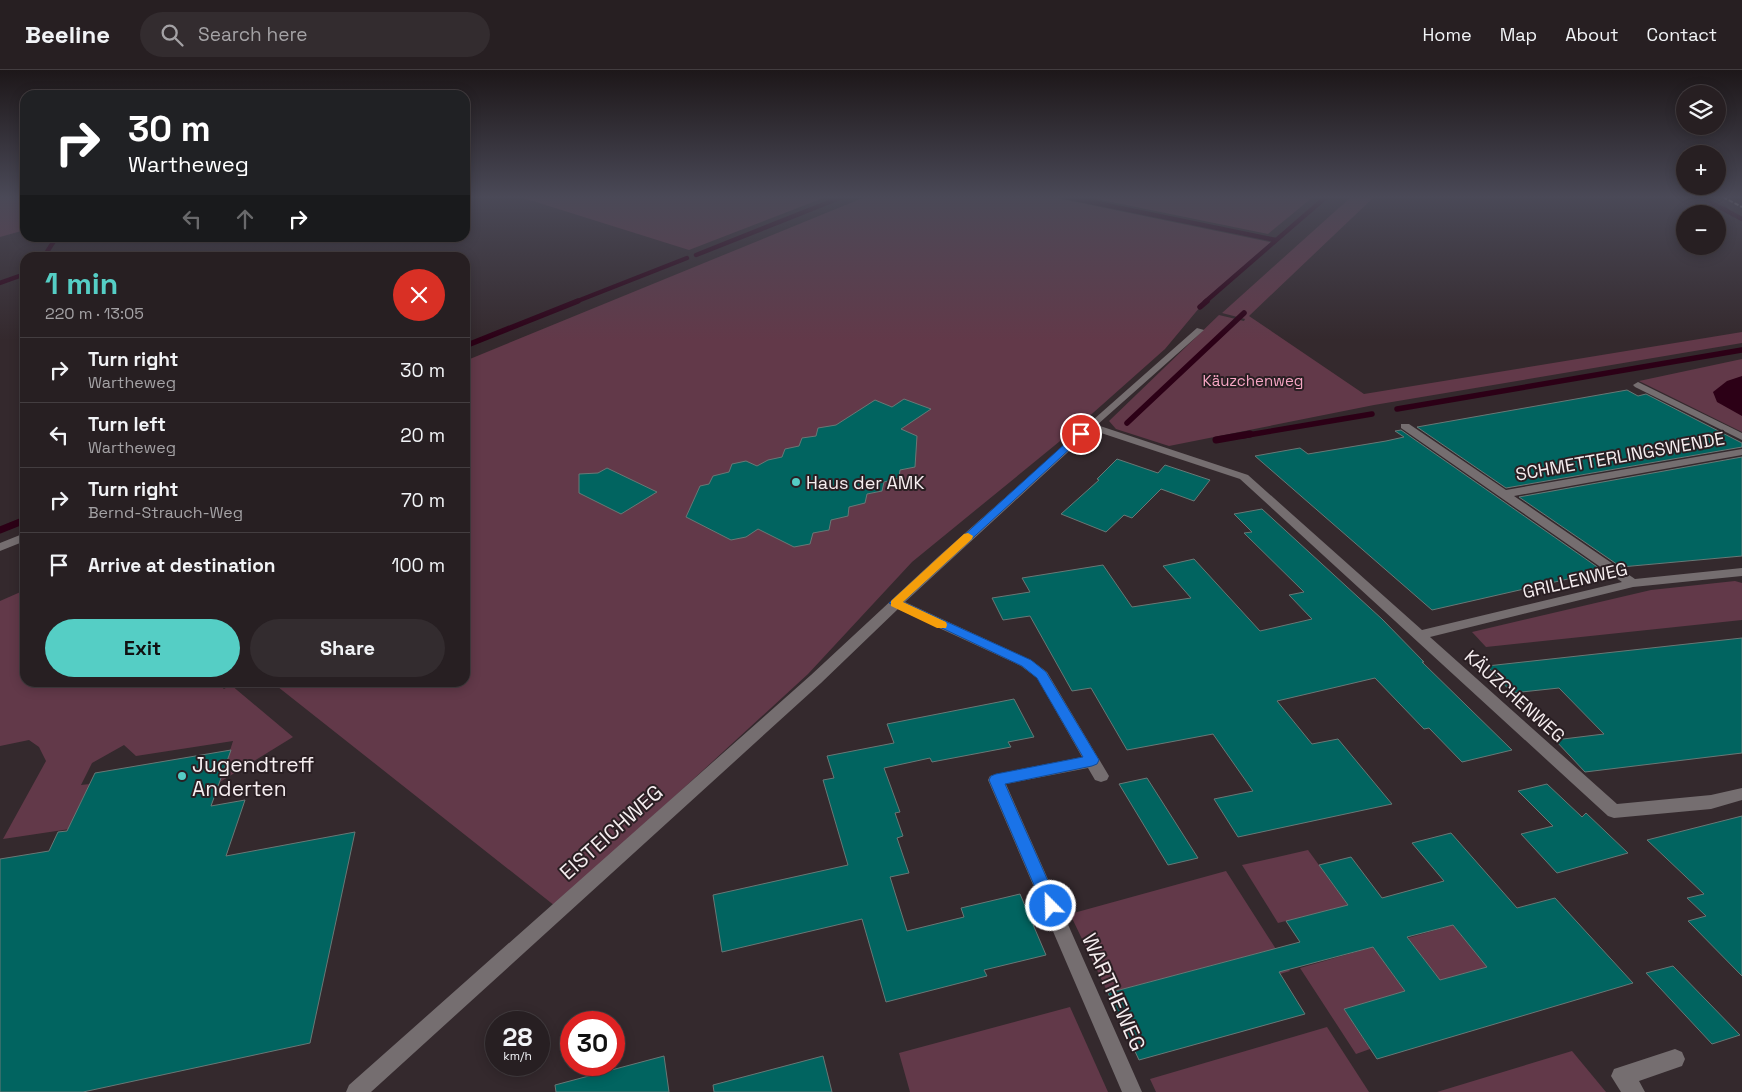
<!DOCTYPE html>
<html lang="en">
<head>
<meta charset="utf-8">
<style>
	:root { --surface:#271f22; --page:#332c2f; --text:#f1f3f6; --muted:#a4a2a5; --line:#433d40; --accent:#55cec5 }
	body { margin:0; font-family:"Space Grotesk",sans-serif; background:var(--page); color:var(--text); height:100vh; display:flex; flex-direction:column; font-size:19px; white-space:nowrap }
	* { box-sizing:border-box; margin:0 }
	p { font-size:16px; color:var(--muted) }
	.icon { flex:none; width:28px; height:28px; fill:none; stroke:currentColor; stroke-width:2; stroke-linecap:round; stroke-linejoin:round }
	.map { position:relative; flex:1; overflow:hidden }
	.panel { position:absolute; left:20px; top:182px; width:450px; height:435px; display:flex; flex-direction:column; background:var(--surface); border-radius:15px; box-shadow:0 2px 12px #0003,0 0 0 1px var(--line) }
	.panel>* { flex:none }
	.top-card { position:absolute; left:20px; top:20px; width:450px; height:152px; border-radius:15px; box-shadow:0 2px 12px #0003,0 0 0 1px var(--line); background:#202124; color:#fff; overflow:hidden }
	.controls { position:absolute; left:1676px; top:15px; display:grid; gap:10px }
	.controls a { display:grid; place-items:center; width:50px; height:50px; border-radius:50%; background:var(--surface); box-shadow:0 2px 12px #0003,0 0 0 1px var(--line); font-size:25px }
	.speed { position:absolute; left:485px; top:941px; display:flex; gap:10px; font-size:25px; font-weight:700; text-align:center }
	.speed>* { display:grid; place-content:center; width:65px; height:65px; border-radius:50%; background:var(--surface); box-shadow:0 2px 12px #0003,0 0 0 1px var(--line); line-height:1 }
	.speed small { font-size:12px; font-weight:400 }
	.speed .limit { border:8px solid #d22; background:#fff; color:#111 }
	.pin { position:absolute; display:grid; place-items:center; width:42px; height:42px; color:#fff; margin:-21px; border:2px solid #fff; border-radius:50%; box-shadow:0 1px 5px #0007 }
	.me { position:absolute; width:55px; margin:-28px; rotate:337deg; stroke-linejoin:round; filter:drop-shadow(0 0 4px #0008) }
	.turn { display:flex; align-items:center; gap:18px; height:105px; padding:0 25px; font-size:22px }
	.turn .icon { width:65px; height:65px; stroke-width:2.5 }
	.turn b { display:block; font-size:35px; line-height:42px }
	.lanes { display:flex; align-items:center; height:48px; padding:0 25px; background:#0003; justify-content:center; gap:25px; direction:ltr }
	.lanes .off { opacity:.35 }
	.round { display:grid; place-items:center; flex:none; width:52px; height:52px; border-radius:26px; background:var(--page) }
	.overview { display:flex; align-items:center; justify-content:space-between; height:85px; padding:0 25px }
	h1 { font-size:30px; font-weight:600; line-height:38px; color:var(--accent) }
	.primary-button { display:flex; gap:10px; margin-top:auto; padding:10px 25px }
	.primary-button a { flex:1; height:58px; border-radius:30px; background:var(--accent); color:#111; font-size:20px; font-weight:600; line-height:58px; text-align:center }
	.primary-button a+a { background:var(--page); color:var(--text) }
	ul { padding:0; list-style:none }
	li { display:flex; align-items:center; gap:15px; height:65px; padding:0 25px; border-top:1px solid var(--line) }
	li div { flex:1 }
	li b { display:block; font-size:19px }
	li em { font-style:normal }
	header { display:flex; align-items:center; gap:30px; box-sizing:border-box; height:70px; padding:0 25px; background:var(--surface); border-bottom:1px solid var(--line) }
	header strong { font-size:24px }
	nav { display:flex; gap:28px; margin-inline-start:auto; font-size:18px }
	.search { width:350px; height:45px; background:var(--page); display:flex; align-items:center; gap:12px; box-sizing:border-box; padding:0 18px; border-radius:28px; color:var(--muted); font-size:19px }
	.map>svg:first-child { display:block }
	.green { fill:#623949 }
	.water { fill:#2c0016 }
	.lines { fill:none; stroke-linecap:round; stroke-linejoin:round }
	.stream-far2 { stroke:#2c0016; stroke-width:4.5 }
	.stream-far1 { stroke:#2c0016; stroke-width:5.5 }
	.stream { stroke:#2c0016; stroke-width:7 }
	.building { fill:#016460; stroke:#687876; fill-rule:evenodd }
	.minor { fill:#756e70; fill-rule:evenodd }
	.rail { stroke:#cdc5c7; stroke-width:2; stroke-dasharray:4.5 2; stroke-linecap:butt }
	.route { fill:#1a73e8; stroke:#114b97 }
	.slow { fill:#f59e0b }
	.poi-dot { fill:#55cec5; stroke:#2a1f23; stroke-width:2 }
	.labels { text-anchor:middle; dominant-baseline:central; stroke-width:4; stroke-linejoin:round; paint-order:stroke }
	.far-park-label { font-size:15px; fill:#f8a7c5; stroke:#2a1f23 }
	.street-label { font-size:18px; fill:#f5edef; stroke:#2a1f23 }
	.poi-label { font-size:18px; fill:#f5edef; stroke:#2a1f23; text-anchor:start }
	.near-poi-label { font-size:21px; fill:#f5edef; stroke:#2a1f23; text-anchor:start }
	.near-street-label { font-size:21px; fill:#f5edef; stroke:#2a1f23 }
</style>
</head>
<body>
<header>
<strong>Beeline</strong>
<div class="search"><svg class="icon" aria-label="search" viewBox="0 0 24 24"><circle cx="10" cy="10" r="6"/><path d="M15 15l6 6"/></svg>Search here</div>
<nav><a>Home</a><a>Map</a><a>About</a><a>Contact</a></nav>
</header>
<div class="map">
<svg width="1742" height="1022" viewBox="0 0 1742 1022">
	<rect width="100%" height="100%" fill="#34292d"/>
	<g class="green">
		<polygon points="0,127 25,127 25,160 0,167"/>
		<polygon points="520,127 826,127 689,180"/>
		<polygon points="865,127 1052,127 1274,173 1200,237 1165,279 1076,358 912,492 808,604 555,836 273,613 465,612 465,291"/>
		<polygon points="1087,127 1313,127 1268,164"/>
		<polygon points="1351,127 1374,127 1249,246 1364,324 1742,262 1742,273 1374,335 1169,376 1116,359 1109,351 1219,245 1244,251 1245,249 1222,243"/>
		<polygon points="1742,289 1742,362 1639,311"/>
		<polygon points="1735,511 1742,513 1742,550 1486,577 1472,562 1651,520"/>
		<polygon points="25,520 25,612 216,612 224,619 231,615 293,667 220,712 233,671 136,686 124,675 92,693 81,715 90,714 79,736 123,751 3,769 46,691 39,677 29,670 0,676 0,531"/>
		<polygon points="1308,780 1348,835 1278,853 1242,795"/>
		<polygon points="1226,801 1290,901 1280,904 1266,881 1108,923 1070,844"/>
		<polygon points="1453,855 1487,897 1440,910 1408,868"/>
		<polygon points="1373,877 1405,921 1344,939 1370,979 1356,984 1300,898"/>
		<polygon points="1070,937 1108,1022 910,1022 899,983"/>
		<polygon points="1327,957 1369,1022 1156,1022 1150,1009"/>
		<polygon points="1572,981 1606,1022 1437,1022"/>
	</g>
	<polygon class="water" points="1742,306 1742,346 1717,332 1713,322 1727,311"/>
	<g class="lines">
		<g class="stream-far2">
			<polyline points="1067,127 1276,170"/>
			<polyline points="1701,127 1742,149"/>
			<polyline points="696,185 842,127"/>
			<polyline points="43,188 56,168"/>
			<polyline points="0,213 25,204"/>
			<polyline points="575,232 687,188"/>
			<polyline points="1205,232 1326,127"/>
		</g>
		<g class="stream-far1">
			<polyline points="1200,237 1207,231"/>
			<polyline points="465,276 578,231"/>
			<polyline points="1397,339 1742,280"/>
			<polyline points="1127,353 1244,243"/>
			<polyline points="1242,366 1372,344"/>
		</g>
		<g class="stream">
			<polyline points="1216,370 1250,364"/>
			<polyline points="0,460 25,450"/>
		</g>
	</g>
	<g class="building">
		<polygon points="1627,320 1638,326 1646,324 1742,373 1742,377 1506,418 1417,357"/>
		<polygon points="904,329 931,339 901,359 917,366 915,397 900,400 899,408 884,412 882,421 867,424 865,433 849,437 848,446 831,450 829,460 813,463 810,474 794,477 758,459 746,467 731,470 686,447 700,416 709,414 713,406 729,402 732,394 746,391 757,396 768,390 782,387 785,379 799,376 802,368 816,366 818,358 836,355 875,330 892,337"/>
		<polygon points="1401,360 1603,501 1432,540 1255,386 1300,378 1308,384 1386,371 1404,367 1395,361"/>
		<polygon points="1742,387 1742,486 1621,497 1519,427"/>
		<polygon points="1117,389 1158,403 1165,395 1210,410 1194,431 1161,419 1132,448 1124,445 1106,462 1061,444 1099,410 1097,409"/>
		<polygon points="607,398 657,422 621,444 579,423 579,404 598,403"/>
		<polygon points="1262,439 1382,549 1424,592 1422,592 1512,680 1462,692 1429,658 1424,659 1375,608 1277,631 1312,674 1338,669 1392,734 1238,767 1214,729 1253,721 1213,664 1127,680 1091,618 1072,621 1030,546 1003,550 992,528 1030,522 1022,508 1103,495 1132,537 1191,528 1163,496 1194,489 1260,561 1312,549 1289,525 1304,522 1244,463 1252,462 1234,444"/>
		<polygon points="1742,568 1742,683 1585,702 1555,670 1604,664 1559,618 1512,623 1487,596"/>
		<polygon points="1014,629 1034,667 1008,672 1011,677 932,692 930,688 884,698 900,742 895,743 903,766 897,768 909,803 890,807 907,861 964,847 961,838 1020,824 1046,885 984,900 987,906 886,932 862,849 722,882 713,825 848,795 823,710 834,708 827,686 894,673 887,654"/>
		<polygon points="231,680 211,736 245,730 226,786 355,762 310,973 83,1022 0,1022 0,789 49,781 58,762 67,761 95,703"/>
		<polygon points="1147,708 1198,788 1168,795 1119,714"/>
		<polygon points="1547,714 1582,747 1586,743 1628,783 1557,803 1521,764 1553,756 1518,721"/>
		<polygon points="1742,746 1742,906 1688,851 1706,846 1687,828 1704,824 1647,770"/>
		<path d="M1451,763L1517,838L1555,828L1633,913L1377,989L1344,939L1405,921L1373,877L1279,902L1305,944L1139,990L1108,923L1300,872L1286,851L1348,835L1319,795L1351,787L1382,828L1444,811L1412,773ZM1453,855L1487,897L1440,910L1407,867Z"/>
		<polygon points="1673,896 1740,965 1712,974 1646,903"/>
		<polygon points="664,986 669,1022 556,1022 555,1015"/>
		<polygon points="823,986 832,1022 714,1022 713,1015"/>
	</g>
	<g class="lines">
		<g class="minor">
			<polygon points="1197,258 1204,260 1097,355 1248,405 1422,560 1622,512 1401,358 1401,354 1409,354 1506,420 1742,379 1742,385 1514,426 1635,509 1742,498 1742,506 1633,517 1430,567 1617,734 1711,725 1742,718 1742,730 1711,739 1614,748 1608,746 1240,409 1092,360 905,532 1031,590 1047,602 1109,706 1107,710 1101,712 1095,710 1088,698 1006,714 1142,1022 1122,1022 988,710 990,706 996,704 1082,687 1037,608 1021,596 898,539 821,613 371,1022 346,1022 349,1015 811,605 938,487"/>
			<polygon points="1638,312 1742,363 1742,370 1635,317 1633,315"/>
			<polygon points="25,463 25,471 0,481 0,473"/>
			<polygon points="1675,979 1682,982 1685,989 1682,996 1639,1011 1645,1022 1621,1022 1611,1006 1614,999"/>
		</g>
		<polyline class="rail" points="1723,127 1742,137"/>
	</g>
	<linearGradient id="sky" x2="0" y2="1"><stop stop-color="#1d1719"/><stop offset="0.47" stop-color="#4a4957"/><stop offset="1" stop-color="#4a4957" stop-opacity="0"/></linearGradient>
	<rect width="1742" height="270" fill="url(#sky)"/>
	<polygon class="route" points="1078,362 1086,364 903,532 1031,590 1046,602 1099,690 1097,694 1092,696 1005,714 1059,836 1056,841 1051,843 1045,841 1043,836 989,710 991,706 996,704 1083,687 1037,608 1022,596 889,533"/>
	<polygon class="slow" points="968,463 973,466 972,469 903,532 946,552 947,555 946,558 937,558 891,536 891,531 964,464"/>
	<g class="poi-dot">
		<circle cx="796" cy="412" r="5"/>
		<circle cx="182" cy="706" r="5"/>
	</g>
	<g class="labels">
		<g class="far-park-label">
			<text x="1253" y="310">Käuzchenweg</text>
		</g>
		<g class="street-label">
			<text transform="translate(1620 386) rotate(-10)">SCHMETTERLINGSWENDE</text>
			<text transform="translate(1575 510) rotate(-13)">GRILLENWEG</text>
			<text transform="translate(1515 626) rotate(42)">KÄUZCHENWEG</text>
		</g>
		<g class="poi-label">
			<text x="806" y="412">Haus der AMK</text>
		</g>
		<g class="near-poi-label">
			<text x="192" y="694">Jugendtreff<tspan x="192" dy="24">Anderten</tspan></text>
		</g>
		<g class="near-street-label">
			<text transform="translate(611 762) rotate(-42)">EISTEICHWEG</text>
			<text transform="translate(1114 922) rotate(66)">WARTHEWEG</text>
		</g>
	</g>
</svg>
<div class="controls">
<a><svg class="icon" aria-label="layers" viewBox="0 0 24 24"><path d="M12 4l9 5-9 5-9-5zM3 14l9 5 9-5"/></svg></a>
<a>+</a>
<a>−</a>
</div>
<div class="speed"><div>28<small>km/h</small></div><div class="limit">30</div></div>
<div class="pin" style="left:1081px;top:364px;background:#d93025"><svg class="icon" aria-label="arrive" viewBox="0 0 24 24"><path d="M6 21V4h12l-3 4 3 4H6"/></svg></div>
<svg class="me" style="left:1051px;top:836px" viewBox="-20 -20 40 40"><circle r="17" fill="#1a73e8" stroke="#fff" stroke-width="3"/><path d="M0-11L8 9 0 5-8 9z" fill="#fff"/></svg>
<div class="top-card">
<div class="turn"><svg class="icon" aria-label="right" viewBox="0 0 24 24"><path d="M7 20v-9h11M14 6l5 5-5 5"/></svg><div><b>30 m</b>Wartheweg</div></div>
<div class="lanes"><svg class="icon off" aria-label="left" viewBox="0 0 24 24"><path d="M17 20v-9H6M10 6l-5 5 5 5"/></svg><svg class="icon off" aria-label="ahead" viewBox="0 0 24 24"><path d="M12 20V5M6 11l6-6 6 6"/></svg><svg class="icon" aria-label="right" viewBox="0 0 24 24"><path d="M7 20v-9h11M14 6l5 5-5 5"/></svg></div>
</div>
<section class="panel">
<div class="overview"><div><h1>1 min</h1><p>220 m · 13:05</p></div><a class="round" style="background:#d93025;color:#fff"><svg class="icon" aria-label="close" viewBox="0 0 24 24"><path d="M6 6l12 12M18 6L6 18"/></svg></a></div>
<ul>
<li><svg class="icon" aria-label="right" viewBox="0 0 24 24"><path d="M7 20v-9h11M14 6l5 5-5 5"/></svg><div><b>Turn right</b><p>Wartheweg</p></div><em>30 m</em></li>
<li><svg class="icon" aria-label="left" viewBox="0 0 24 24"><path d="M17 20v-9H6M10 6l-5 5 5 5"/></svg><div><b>Turn left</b><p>Wartheweg</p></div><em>20 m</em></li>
<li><svg class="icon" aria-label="right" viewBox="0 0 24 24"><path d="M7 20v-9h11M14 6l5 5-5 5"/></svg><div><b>Turn right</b><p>Bernd-Strauch-Weg</p></div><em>70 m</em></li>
<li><svg class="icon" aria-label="arrive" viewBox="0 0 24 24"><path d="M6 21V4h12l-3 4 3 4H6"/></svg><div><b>Arrive at destination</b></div><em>100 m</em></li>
</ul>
<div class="primary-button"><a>Exit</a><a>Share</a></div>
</section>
</div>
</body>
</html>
